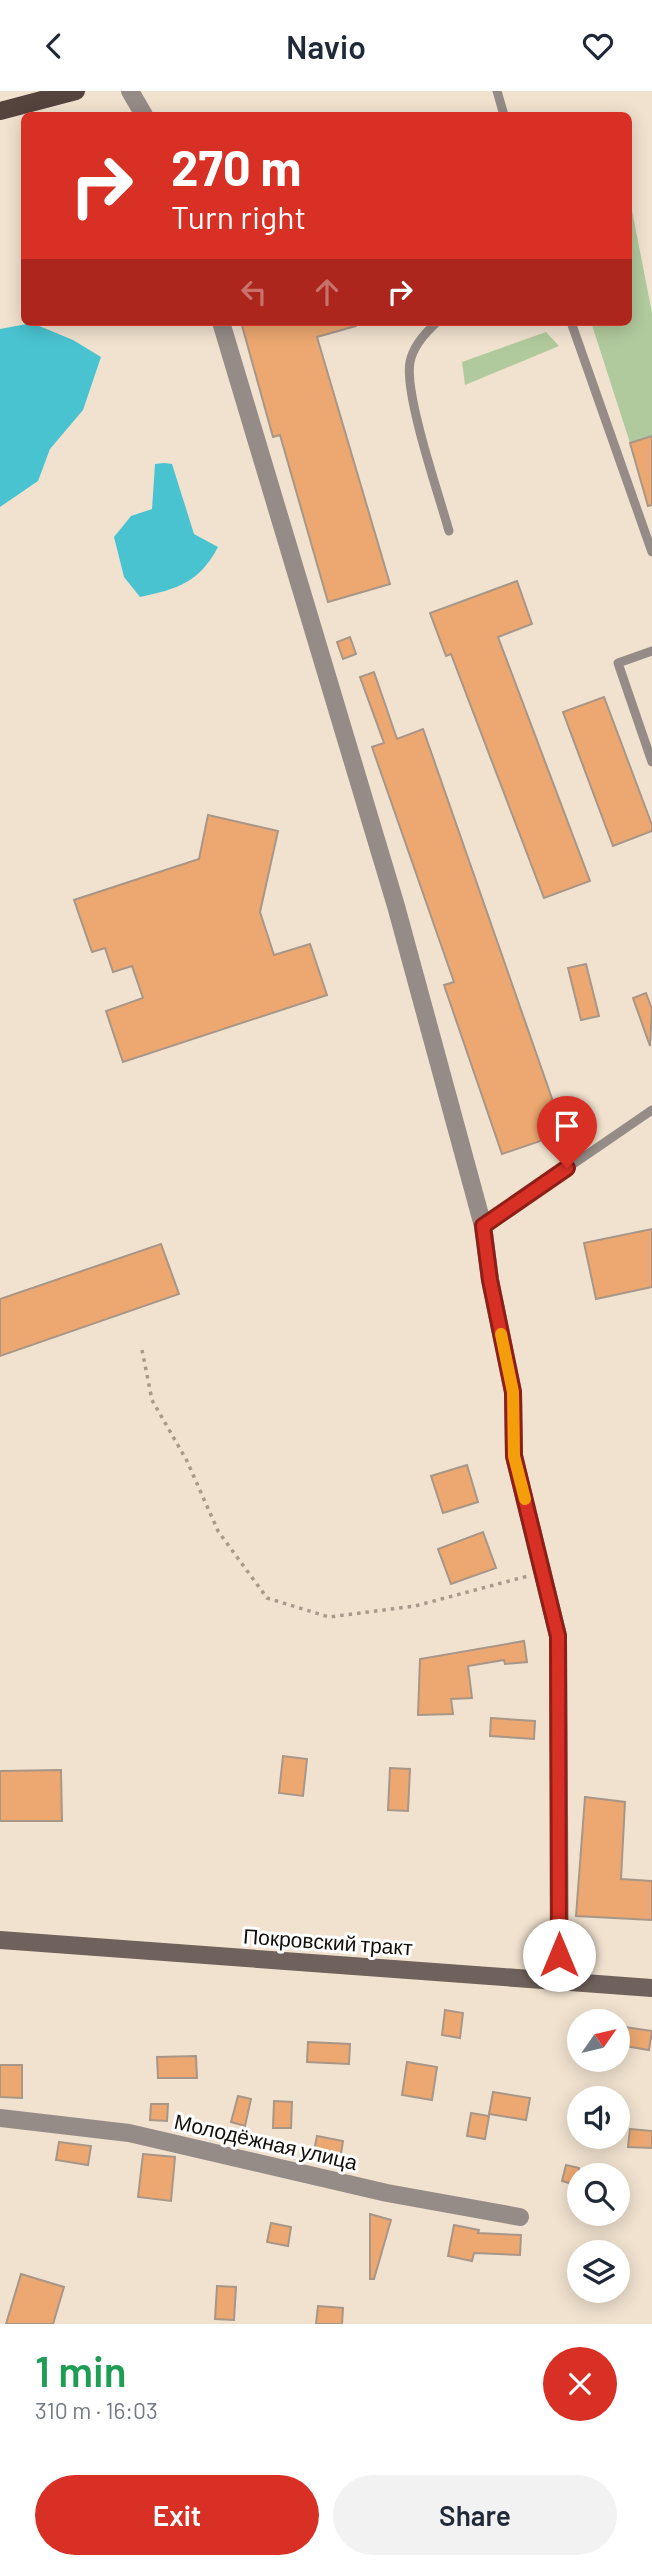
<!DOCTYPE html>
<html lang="en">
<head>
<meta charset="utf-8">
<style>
	:root { --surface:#fff; --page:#f2f2f3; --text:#1f2937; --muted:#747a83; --accent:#d93025 }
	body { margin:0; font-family:Barlow,sans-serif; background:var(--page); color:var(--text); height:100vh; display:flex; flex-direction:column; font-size:26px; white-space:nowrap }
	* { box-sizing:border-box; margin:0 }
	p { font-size:23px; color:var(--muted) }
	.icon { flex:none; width:38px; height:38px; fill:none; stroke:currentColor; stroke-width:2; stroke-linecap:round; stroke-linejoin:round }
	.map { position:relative; height:2233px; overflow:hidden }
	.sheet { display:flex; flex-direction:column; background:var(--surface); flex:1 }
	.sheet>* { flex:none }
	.guide { position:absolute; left:21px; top:21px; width:611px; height:214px; border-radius:10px; box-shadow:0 4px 18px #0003; background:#d93025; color:#fff; overflow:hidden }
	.needle { width:46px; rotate:56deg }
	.controls { position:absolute; left:567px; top:1918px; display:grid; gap:14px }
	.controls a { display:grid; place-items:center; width:63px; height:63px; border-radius:50%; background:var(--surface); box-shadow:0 4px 18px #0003; font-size:35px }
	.pin { position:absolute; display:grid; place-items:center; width:60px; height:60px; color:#fff; margin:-72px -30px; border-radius:50% 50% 50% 0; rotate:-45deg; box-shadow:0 0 7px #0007 }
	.pin .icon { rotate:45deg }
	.me { position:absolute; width:77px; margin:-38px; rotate:0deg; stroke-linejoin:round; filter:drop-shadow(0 0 5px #0008) }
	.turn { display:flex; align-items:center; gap:24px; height:147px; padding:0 35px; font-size:32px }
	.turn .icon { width:91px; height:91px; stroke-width:2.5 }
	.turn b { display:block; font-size:49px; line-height:60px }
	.lanes { display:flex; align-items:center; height:66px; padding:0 35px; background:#0003; justify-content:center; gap:35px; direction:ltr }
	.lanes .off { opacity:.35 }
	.round { display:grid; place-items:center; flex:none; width:74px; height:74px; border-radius:37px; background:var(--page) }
	.overview { display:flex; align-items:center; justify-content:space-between; height:119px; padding:0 35px }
	h1 { font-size:42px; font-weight:600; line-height:52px; color:#1e9e55 }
	.action { display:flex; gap:14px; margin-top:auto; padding:14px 35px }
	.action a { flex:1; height:80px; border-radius:42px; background:var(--accent); color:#fff; font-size:28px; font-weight:600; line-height:80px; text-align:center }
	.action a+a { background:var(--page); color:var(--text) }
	header { display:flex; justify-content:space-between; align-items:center; height:91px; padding:0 35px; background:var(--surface); font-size:32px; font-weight:600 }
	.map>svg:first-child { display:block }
	.green { fill:#b1ca9d }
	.water { fill:#4ac3d1 }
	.building { fill:#eca870; stroke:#a89688; stroke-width:2 }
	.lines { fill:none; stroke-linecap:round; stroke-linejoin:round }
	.path { stroke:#a59a8b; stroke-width:3.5; stroke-dasharray:3.5 5; stroke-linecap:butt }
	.lane { stroke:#958b87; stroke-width:9 }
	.street { stroke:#958b87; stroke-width:18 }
	.secondary { stroke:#6f615c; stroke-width:18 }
	.primary { stroke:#55443e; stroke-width:18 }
	.route-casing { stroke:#8d1f18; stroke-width:18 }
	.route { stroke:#d93025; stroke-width:12 }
	.slow { stroke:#f59e0b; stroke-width:12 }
	.labels { text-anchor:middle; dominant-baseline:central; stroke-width:6; stroke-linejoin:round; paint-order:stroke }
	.street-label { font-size:21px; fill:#140f09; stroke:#fff }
</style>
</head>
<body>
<header><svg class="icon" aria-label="back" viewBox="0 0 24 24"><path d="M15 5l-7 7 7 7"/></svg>Navio<svg class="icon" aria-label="heart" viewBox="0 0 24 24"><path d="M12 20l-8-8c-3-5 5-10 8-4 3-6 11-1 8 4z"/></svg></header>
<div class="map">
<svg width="652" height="2233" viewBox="0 0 652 2233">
	<rect width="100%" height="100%" fill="#f1e2cf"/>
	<g class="green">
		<polygon points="629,104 652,222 652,345 630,352 591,231 628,231"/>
		<polygon points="546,241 559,255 465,294 462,271"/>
	</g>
	<g class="water">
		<polygon points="32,232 73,249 101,266 83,319 50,358 38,390 0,416 0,238"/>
		<path d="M164,372L172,373L194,443L218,456C199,492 177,498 140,506L124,486L114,446L131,425L152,418L155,373Z"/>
	</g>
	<g class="building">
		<polygon points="241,231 356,231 356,235 317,246 390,493 328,511 280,344 273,346"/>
		<polygon points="652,345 652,414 648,415 630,352"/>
		<polygon points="517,490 532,533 498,546 590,790 544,807 451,563 446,565 430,522"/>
		<polygon points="350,546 356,563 343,568 337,551"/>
		<polygon points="374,581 397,648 423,638 564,1042 502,1063 444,894 454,891 372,656 384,652 360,586"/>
		<polygon points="604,606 652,734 652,740 613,755 563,621"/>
		<polygon points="208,724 278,740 260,821 274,864 310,853 327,904 123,971 106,920 143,907 132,875 113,881 105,857 92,861 74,809 199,768"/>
		<polygon points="586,873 599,925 581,929 568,877"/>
		<polygon points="646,902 652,918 650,955 633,907"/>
		<polygon points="652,1138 652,1196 596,1208 584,1152"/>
		<polygon points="161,1153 179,1203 0,1265 0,1208"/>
		<polygon points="467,1374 478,1411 443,1422 431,1385"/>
		<polygon points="483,1441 496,1477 451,1493 438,1458"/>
		<polygon points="524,1550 527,1571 505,1573 504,1569 468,1575 472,1607 451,1608 453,1623 418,1624 420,1568"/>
		<polygon points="491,1627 535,1630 534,1648 490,1645"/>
		<polygon points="283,1665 307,1668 303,1705 279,1702"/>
		<polygon points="390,1677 410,1678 408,1720 388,1719"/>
		<polygon points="61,1679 62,1730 0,1730 0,1680"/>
		<polygon points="585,1706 625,1711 621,1788 652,1790 652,1829 576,1825"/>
		<polygon points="445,1919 463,1922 460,1947 442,1944"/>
		<polygon points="618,1935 652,1940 649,1959 618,1954"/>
		<polygon points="308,1951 350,1953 349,1973 307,1971"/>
		<polygon points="196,1965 197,1987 158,1987 157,1966"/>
		<polygon points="407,1971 437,1976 432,2009 402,2004"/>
		<polygon points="0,1974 22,1974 22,2007 0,2006"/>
		<polygon points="493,2001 530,2007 526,2029 489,2023"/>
		<polygon points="238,2005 251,2008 245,2035 231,2031"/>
		<polygon points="274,2010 292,2011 291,2037 273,2037"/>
		<polygon points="151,2013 168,2013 167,2030 150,2029"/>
		<polygon points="471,2022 489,2025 485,2048 467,2045"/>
		<polygon points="630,2038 652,2040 652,2057 628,2056"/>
		<polygon points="317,2045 343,2050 340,2069 313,2065"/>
		<polygon points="59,2051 91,2055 88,2074 56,2069"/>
		<polygon points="143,2063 175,2066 171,2110 138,2106"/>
		<polygon points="566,2074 579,2077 579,2095 562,2090"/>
		<polygon points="370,2123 391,2129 374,2188 370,2188"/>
		<polygon points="271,2132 291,2136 288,2155 267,2151"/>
		<polygon points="454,2134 479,2139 478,2142 521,2144 520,2164 474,2162 472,2170 448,2165"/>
		<polygon points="21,2183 64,2196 53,2233 6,2233"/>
		<polygon points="217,2195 236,2196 234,2229 215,2228"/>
		<polygon points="318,2215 343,2217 342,2233 316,2233"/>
	</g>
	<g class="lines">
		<polyline class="path" points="142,1259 152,1309 187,1370 218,1440 267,1507 329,1526 415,1515 528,1485"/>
		<g class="lane">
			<polyline points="497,0 504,24"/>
			<path d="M437,231C426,241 413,255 410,271C404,303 439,404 449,440"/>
			<polyline points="571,231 652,461"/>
			<polyline points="652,560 618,572 652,671"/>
			<polyline points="483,1135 652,1019"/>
		</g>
		<g class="street">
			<polyline points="130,0 144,24"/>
			<polyline points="221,231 396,815 483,1135 490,1189 513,1301 514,1365 558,1545 560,1890"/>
			<polyline points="0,2027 129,2042 387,2102 520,2126"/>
		</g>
		<polyline class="secondary" points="0,1849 652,1897"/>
		<polyline class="primary" points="0,20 76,0"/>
	</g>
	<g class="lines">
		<g class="route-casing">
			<polyline id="route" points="559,1864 558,1545 514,1365 513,1301 490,1189 483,1135 567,1077"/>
		</g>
		<use href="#route" class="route"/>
		<polyline class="slow" points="501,1243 513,1301 514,1365 525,1408"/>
	</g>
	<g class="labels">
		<g class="street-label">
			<text transform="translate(328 1850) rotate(4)">Покровский тракт</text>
			<text transform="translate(266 2050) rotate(13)">Молодёжная улица</text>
		</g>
	</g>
</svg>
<div class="controls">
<a><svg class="needle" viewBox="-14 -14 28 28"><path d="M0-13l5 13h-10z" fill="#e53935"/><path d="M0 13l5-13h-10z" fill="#747a83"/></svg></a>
<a><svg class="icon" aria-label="sound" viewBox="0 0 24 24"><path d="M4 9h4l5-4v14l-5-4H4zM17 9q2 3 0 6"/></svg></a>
<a><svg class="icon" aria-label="search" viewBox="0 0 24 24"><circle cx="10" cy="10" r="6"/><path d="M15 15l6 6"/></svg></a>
<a><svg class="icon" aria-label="layers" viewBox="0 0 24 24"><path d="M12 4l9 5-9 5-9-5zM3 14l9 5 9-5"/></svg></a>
</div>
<div class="pin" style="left:567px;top:1077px;background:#d93025"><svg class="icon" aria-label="arrive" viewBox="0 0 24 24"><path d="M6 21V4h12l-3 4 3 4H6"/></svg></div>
<svg class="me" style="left:559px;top:1864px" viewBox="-20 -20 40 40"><circle r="19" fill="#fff"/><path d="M0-13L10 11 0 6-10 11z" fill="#d93025"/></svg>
<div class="guide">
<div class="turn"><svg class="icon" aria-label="right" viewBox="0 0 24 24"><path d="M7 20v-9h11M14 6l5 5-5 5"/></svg><div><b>270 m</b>Turn right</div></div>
<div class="lanes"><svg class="icon off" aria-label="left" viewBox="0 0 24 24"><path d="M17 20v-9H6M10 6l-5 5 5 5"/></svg><svg class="icon off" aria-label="ahead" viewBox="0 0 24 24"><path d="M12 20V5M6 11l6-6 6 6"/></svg><svg class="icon" aria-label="right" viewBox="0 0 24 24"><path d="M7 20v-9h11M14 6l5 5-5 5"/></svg></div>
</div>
</div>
<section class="sheet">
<div class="overview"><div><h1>1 min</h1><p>310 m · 16:03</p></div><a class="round" style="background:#d93025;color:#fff"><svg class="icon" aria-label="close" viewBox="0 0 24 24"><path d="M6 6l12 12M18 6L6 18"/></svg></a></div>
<div class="action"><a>Exit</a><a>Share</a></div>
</section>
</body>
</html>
